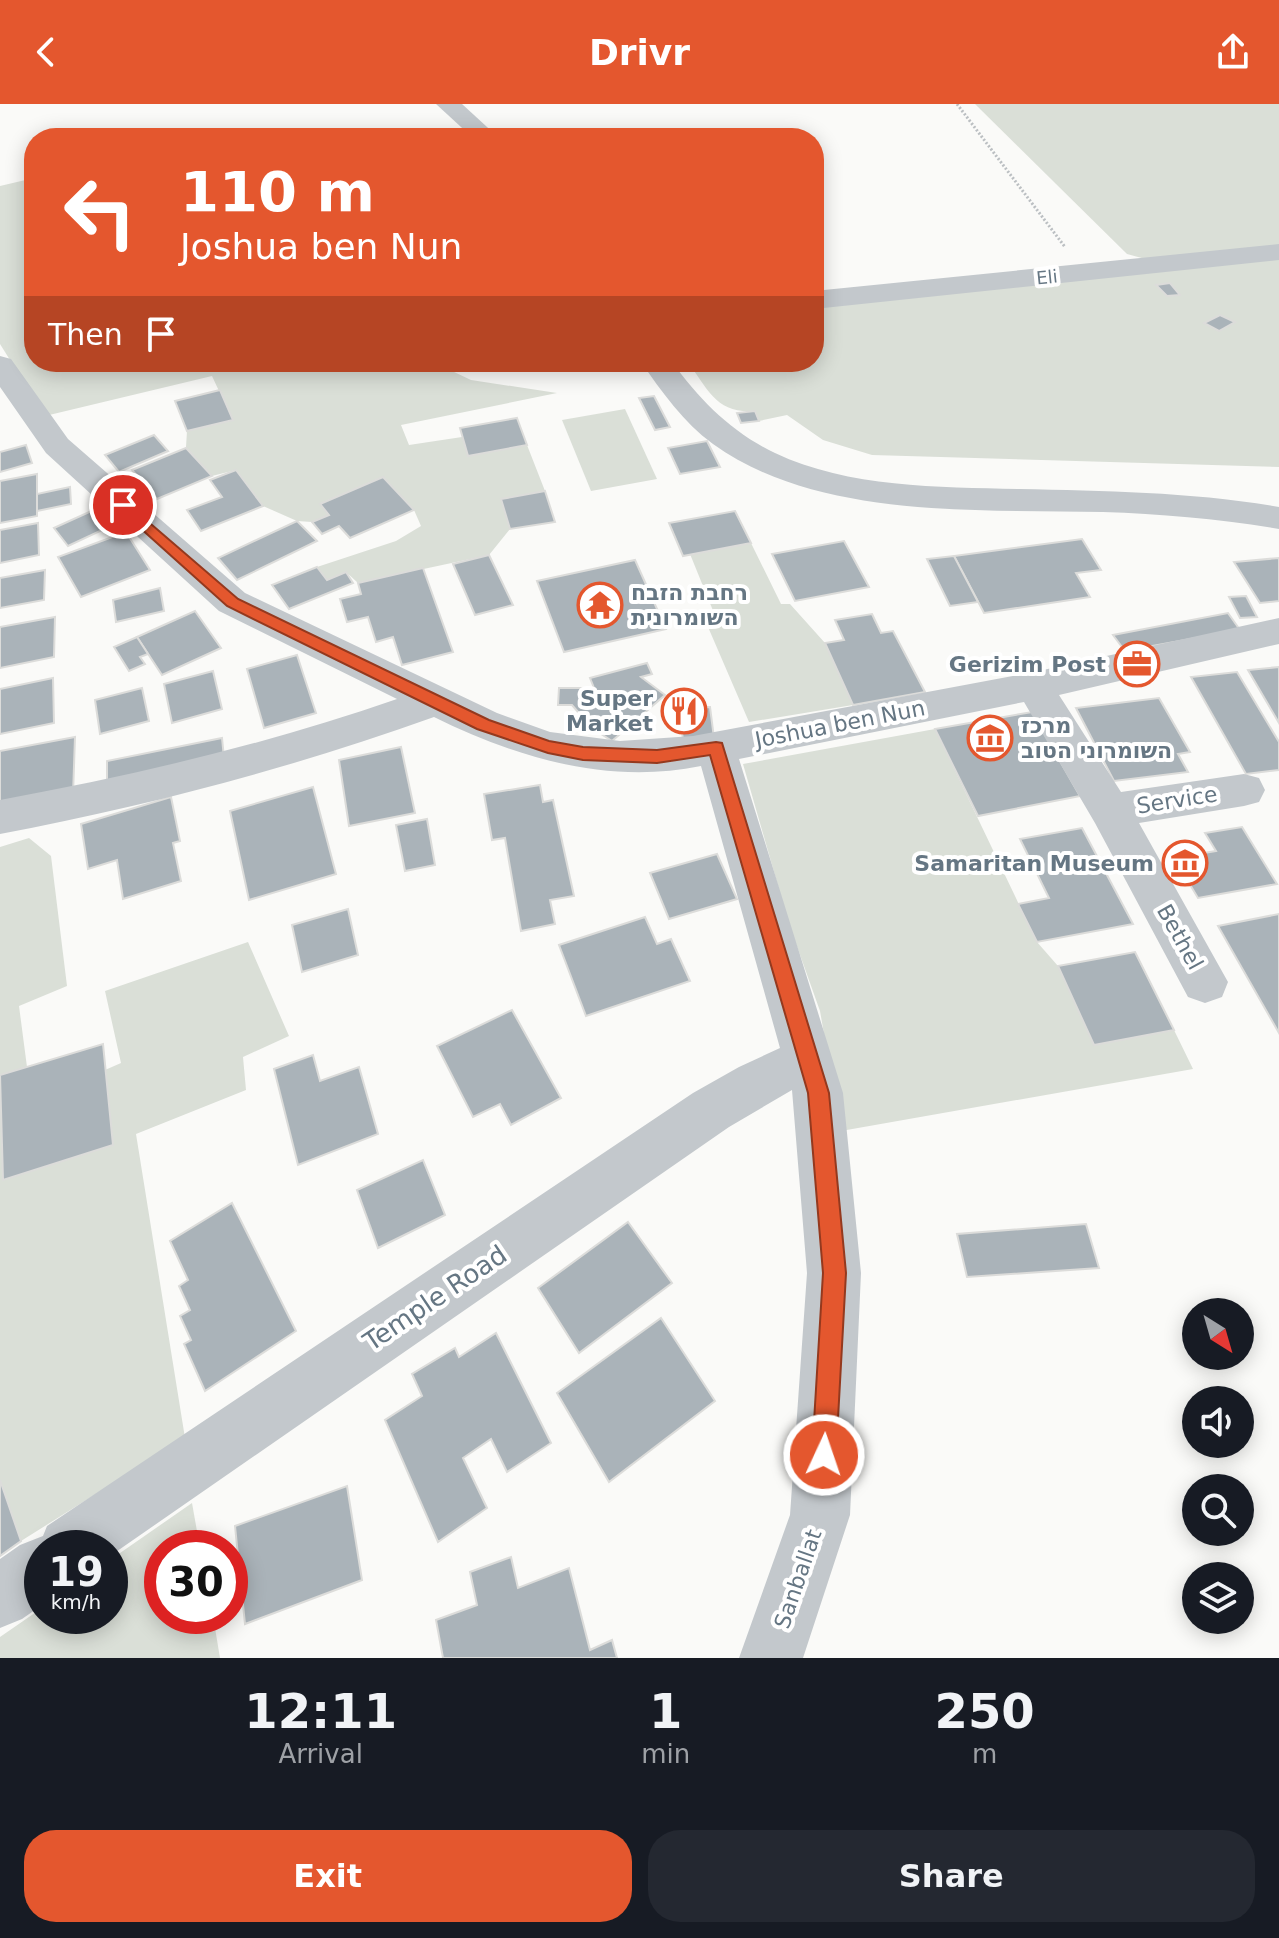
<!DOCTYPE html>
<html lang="en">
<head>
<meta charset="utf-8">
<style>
	:root { --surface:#171b24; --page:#242831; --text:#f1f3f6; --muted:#9ea1a6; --accent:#e4572e }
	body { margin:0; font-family:"DejaVu Sans","Noto Sans Hebrew",sans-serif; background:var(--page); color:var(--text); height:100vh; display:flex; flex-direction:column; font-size:30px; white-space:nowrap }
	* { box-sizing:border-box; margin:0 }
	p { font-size:26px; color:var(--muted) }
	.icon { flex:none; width:44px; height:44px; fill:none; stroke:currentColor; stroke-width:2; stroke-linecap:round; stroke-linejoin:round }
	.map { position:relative; height:1554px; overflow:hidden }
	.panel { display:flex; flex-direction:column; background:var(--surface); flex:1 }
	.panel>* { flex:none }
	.top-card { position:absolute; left:24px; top:24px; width:800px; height:244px; border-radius:32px; box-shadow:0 4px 20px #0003; background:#e4572e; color:#fff; overflow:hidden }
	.needle { width:52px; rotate:143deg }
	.fabs { position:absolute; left:1182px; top:1194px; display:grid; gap:16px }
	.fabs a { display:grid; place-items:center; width:72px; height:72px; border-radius:50%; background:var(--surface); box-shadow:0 4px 20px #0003; font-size:40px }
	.speed { position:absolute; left:24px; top:1426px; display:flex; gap:16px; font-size:40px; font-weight:700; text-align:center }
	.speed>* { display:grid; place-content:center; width:104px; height:104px; border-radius:50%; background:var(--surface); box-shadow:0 4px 20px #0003; line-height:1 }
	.speed small { font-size:20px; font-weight:400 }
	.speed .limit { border:12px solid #d22; background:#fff; color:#111 }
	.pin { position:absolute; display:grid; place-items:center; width:68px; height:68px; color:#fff; margin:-34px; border:4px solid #fff; border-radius:50%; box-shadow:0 2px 8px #0007 }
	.me { position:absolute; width:88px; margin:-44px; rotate:3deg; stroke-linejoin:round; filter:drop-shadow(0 0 6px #0008) }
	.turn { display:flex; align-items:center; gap:28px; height:168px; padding:0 24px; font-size:36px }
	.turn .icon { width:104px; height:104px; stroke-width:2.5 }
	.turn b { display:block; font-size:56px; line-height:68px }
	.then { display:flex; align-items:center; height:76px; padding:0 24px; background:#0003; gap:16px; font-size:30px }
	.eta { display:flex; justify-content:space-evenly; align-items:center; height:136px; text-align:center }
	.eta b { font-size:48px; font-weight:700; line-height:56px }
	.primary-button { display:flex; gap:16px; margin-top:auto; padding:16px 24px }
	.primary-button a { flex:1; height:92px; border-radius:32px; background:var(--accent); color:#fff; font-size:32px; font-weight:700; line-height:92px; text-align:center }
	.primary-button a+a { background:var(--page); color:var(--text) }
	header { display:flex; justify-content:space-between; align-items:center; height:104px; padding:0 24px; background:var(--accent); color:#fff; font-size:36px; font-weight:700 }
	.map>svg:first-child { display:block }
	.green { fill:#dadfd7 }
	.building { fill:#aab3b9; stroke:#dcdcda; stroke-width:2 }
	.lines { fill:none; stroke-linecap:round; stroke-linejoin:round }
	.path { stroke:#bbbfc2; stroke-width:3; stroke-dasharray:2 2; stroke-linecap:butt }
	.minor { fill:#c3c8cc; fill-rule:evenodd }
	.route { fill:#e4572e; stroke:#94391e; stroke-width:2 }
	.labels { text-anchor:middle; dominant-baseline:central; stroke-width:8; stroke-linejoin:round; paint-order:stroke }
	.far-street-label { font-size:18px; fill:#657683; stroke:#fff }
	.poi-label { font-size:22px; font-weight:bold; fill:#657683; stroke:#fff; text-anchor:end }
	.street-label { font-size:22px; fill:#657683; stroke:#fff }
	.near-street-label { font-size:26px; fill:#657683; stroke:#fff }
</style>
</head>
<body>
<header><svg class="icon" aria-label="back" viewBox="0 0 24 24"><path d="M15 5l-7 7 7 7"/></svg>Drivr<svg class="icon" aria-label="share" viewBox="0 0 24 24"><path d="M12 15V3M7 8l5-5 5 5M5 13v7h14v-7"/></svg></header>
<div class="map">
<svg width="1279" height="1554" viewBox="0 0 1279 1554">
	<rect width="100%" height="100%" fill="#fafaf8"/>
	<g class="green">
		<polygon points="975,0 1279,0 1279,142 1149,156 1127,150"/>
		<polygon points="34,74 34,258 433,258 471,276 557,289 401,321 409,341 462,333 469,352 527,341 545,387 501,395 510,425 489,451 358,479 346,468 327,476 317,463 396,437 421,422 414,406 382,373 321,399 329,411 312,418 297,417 263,402 236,366 212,372 186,343 187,327 232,315 212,272 45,312 0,240 0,82"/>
		<path d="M1279,155V363L872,351L823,336L787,311L759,317L755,307C717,310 708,286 688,258H814V202Z"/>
		<polygon points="625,305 657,375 591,387 562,316"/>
		<polygon points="751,439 781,500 790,500 825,539 853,601 749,618 705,516 716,514 690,450"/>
		<polygon points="935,625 1037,838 1058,862 1094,941 1174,926 1193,965 841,1027 820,907 789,820 743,660"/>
		<polygon points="29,734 51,752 67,882 19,902 27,963 0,971 0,743"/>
		<polygon points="248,838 289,932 243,953 246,986 136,1030 185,1334 21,1437 0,1376 0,986 4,1076 112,1041 105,966 121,959 105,887"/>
		<polygon points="192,1399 200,1444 162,1444 162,1512 213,1512 220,1554 0,1554 0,1533 42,1504 42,1512 110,1512 110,1456"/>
	</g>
	<g class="building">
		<polygon points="1170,179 1180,191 1167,192 1156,181"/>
		<polygon points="1220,211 1235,218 1219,227 1204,219"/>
		<polygon points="220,286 233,316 187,327 175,297"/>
		<polygon points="654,292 670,323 655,326 639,294"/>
		<polygon points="755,307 759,317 741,319 737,309"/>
		<polygon points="517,314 527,341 468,352 460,324"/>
		<polygon points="154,331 168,347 119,368 105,351"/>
		<polygon points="707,337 720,363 680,370 668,344"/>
		<polygon points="26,341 32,359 0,368 0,348"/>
		<polygon points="186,344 212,372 157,395 132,366"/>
		<polygon points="236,366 263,402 201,427 187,406 222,393 210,376"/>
		<polygon points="37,370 37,412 0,419 0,377"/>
		<polygon points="383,373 414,406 350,434 339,422 322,430 312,418 329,411 320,400"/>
		<polygon points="70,383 71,400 37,407 37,390"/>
		<polygon points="545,387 555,418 510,425 501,395"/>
		<polygon points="98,404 113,421 68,442 54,424"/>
		<polygon points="735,407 751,439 683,452 669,419"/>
		<polygon points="297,417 317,437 237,476 218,454"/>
		<polygon points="38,419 39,451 0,459 0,426"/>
		<polygon points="126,428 150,466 81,493 58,453"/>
		<polygon points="1082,435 1101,466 1076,469 1090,493 984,509 954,452"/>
		<polygon points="844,437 869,483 795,497 772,450"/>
		<polygon points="489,451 513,501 475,511 453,460"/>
		<polygon points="954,452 978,498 950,502 927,455"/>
		<polygon points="1279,454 1279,497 1260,499 1234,458"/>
		<polygon points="635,456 666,525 564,548 537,477"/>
		<polygon points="317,463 327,476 346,468 353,479 289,505 272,481"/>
		<polygon points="423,464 453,548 402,561 393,533 376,538 368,513 347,518 340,495 361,490 358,479"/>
		<polygon points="45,466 44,496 0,504 0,474"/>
		<polygon points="160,484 164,507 116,518 113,496"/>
		<polygon points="1246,492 1257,513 1240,514 1229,493"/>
		<polygon points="195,507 221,544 162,571 137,533"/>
		<polygon points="1228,509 1240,526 1125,547 1113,531"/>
		<polygon points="872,510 881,529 893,527 925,588 853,601 825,539 844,536 835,516"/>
		<polygon points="55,513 54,553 0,564 0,523"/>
		<polygon points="137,533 148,550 140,553 145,560 129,567 114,543"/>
		<polygon points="297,551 316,609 264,624 247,565"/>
		<polygon points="647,559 652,570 641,573 665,591 612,637 592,624 572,601 558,601 559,584 594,584 590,574"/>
		<polygon points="1279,563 1279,619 1248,566"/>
		<polygon points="213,567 222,605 172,619 164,580"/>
		<polygon points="1237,568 1279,638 1279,666 1246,670 1191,573"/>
		<polygon points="53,574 54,619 0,630 0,585"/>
		<polygon points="142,584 149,617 100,630 95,596"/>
		<polygon points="1159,594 1190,648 1178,650 1188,668 1114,677 1076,604"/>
		<polygon points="710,603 714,634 683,636 679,604"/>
		<polygon points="1032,608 1080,692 978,712 935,625"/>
		<polygon points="75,633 73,691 0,706 0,647"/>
		<polygon points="222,634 224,654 107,678 107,657"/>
		<polygon points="401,643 415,709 349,722 339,656"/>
		<polygon points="540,681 543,698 553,696 574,792 550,796 555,820 521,827 505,734 492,736 484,690"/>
		<polygon points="313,683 336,770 249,796 230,707"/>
		<polygon points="171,693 180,737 173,739 181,777 123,795 117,756 88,765 81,720"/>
		<polygon points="427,715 435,761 405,767 396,721"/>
		<polygon points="1242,723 1277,780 1198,794 1174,754 1216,747 1205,729"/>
		<polygon points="1082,724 1133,820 1037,838 1018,800 1049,794 1020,735"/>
		<polygon points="717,750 737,795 669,815 650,769"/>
		<polygon points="348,805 358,851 302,868 292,821"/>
		<polygon points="1279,810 1279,929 1218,822"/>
		<polygon points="645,813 657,840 671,835 690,877 586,912 559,841"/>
		<polygon points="1135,848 1174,926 1094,941 1058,862"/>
		<polygon points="512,906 561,994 511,1021 500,1000 473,1013 437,942"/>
		<polygon points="103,940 113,1041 3,1076 0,971"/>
		<polygon points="313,951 320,977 359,963 378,1030 298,1061 274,965"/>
		<polygon points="423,1056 445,1111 378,1144 357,1086"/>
		<polygon points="232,1099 296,1227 205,1287 184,1240 191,1236 180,1212 190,1206 179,1182 188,1176 170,1137"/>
		<polygon points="628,1118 672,1179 579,1249 538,1184"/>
		<polygon points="1086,1120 1099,1164 967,1173 957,1130"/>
		<polygon points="661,1214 715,1297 609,1378 557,1289"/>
		<polygon points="496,1229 551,1339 507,1368 491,1335 463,1354 487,1404 438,1438 385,1316 422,1292 412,1270 455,1244 459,1253"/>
		<polygon points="0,1376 21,1437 0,1452"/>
		<polygon points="347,1382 362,1476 245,1520 235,1422"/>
		<polygon points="511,1453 518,1484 569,1464 590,1546 612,1536 617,1554 443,1554 436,1516 477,1501 470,1468"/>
	</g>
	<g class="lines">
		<polyline class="path" points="957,0 1065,143"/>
		<g class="minor">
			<polygon points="436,0 462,0 499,34 473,34"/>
			<polygon points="1279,140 1279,156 814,205 814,187"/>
			<path d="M0,252L11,255L68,335L245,489L497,609L550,628L620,637L693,632L1034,568L1279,514V540L1059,591L1121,688L1244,670L1259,674L1265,686L1259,698L1244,702L1139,719L1228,878L1222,893L1205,899L1188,893L1095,719L1024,598L739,655L843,989L861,1169L850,1411L803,1554H739L790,1411L807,1169L792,986L729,1023L110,1452V1444H42V1501L22,1515L0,1524V1455L20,1441L43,1432L47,1422L693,989L739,963L780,944L701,662C608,681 517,654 434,613C292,664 148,702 0,730V696C135,671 268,640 397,595L219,507L46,349L0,283Z"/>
			<path d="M641,258H672C700,296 731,328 775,349C849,384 939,383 1019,385C1107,387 1193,388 1279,403V425C1221,415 1162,410 1103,408C979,405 819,416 713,340C683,318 662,288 641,258Z"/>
		</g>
	</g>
	<polygon class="route" points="123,396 238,495 489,616 549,637 583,643 657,646 716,638 722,639 829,989 846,1169 836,1351 832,1359 824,1363 815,1359 812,1351 823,1169 808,989 710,651 657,659 583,656 548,649 477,625 227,502 118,404 116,401"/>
	<defs>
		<g id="temple-ring" transform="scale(2.3)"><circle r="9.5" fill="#fff" stroke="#e4572e" stroke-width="1.5"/><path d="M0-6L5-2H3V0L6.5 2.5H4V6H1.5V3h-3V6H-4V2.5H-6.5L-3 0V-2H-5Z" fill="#e4572e"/></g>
		<g id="office-ring" transform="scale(2.3)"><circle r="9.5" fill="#fff" stroke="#e4572e" stroke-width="1.5"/><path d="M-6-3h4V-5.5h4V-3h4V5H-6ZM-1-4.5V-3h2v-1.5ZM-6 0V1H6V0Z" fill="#e4572e"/></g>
		<g id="restaurant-ring" transform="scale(2.3)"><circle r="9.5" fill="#fff" stroke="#e4572e" stroke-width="1.5"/><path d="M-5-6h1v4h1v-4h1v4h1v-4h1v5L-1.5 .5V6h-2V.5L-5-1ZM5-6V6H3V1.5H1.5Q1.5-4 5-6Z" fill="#e4572e"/></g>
		<g id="museum-ring" transform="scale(2.3)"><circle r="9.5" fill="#fff" stroke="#e4572e" stroke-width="1.5"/><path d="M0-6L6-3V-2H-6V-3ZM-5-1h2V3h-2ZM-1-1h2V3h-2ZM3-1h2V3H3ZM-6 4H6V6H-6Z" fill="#e4572e"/></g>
	</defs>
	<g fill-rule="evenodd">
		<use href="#temple-ring" x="600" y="501"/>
		<use href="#office-ring" x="1137" y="560"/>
		<use href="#restaurant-ring" x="684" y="607"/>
		<use href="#museum-ring" x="990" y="634"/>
		<use href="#museum-ring" x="1185" y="759"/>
	</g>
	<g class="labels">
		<g class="far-street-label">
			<text transform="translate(1047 173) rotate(-6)">Eli</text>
		</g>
		<g class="poi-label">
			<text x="631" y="488" text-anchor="start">רחבת הזבח<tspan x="631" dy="25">השומרונית</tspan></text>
			<text x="1106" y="560">Gerizim Post</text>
			<text x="653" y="594">Super<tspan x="653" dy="25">Market</tspan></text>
			<text x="1021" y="621" text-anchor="start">מרכז<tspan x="1021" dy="25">השומרוני הטוב</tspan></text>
			<text x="1154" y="759">Samaritan Museum</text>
		</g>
		<g class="street-label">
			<text transform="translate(840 620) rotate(-11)">Joshua ben Nun</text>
			<text transform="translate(1177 696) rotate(-9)">Service</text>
			<text transform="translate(1180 833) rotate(61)">Bethel</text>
			<text transform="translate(798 1475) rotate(-71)">Sanballat</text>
		</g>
		<g class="near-street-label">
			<text transform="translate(435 1194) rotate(-34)">Temple Road</text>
		</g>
	</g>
</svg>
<div class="fabs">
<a><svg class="needle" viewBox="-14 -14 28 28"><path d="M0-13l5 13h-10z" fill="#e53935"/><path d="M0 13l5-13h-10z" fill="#9ea1a6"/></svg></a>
<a><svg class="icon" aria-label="sound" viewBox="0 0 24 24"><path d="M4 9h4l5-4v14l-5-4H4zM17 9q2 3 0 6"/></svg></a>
<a><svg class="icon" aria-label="search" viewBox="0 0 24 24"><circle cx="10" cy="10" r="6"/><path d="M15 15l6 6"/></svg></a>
<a><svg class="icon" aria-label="layers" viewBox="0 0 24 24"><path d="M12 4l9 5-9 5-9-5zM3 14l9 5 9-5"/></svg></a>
</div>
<div class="speed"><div>19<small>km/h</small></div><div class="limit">30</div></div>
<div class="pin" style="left:123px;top:401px;background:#d93025"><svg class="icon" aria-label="arrive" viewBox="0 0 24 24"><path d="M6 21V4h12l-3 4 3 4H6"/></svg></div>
<svg class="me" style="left:824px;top:1351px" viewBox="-20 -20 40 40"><circle r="17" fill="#e4572e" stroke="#fff" stroke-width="3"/><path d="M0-11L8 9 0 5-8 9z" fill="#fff"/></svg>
<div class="top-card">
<div class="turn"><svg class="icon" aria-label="left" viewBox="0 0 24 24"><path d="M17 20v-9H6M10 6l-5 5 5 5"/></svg><div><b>110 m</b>Joshua ben Nun</div></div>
<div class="then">Then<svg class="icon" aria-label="arrive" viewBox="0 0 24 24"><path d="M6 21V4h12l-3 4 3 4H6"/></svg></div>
</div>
</div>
<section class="panel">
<div class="eta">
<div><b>12:11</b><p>Arrival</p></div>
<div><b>1</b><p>min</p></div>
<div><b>250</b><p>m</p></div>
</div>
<div class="primary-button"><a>Exit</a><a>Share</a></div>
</section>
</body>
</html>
